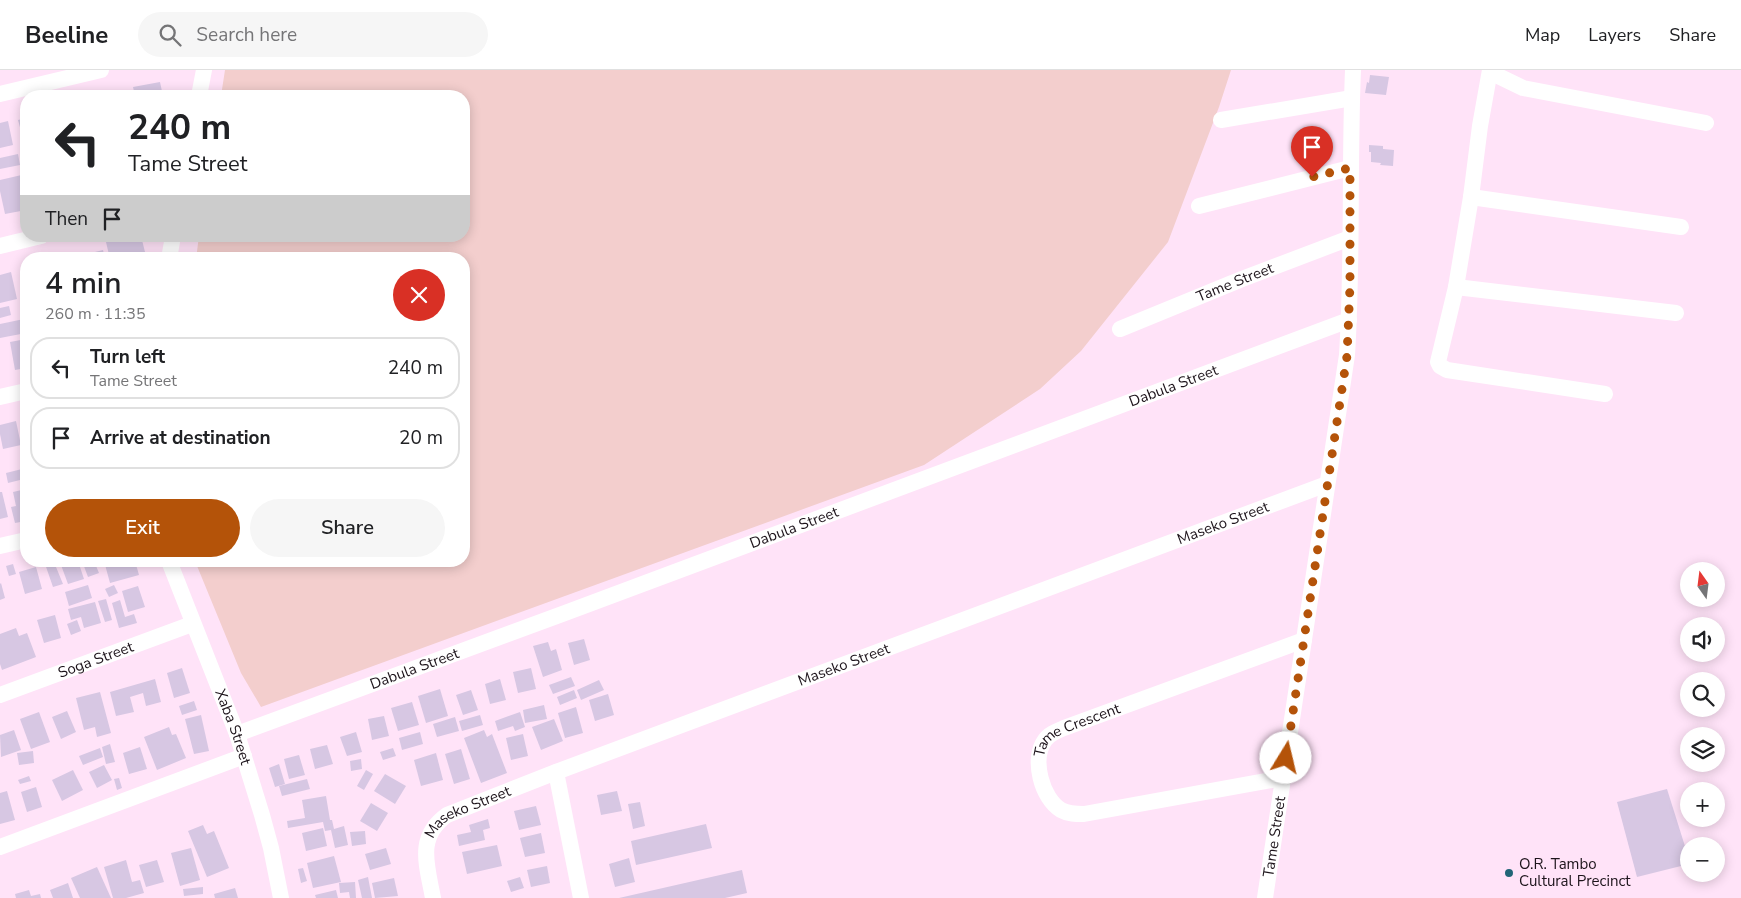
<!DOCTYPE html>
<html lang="en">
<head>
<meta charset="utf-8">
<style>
	:root { --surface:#fff; --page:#f6f6f6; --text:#202124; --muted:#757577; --line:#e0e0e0; --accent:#b45309 }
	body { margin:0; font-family:"Nunito Sans",sans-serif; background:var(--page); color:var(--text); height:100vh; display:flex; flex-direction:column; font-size:19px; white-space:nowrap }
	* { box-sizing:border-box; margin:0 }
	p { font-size:16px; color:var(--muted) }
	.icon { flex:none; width:28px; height:28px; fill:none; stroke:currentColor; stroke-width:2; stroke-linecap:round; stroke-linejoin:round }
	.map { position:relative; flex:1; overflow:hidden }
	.sheet { position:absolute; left:20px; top:182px; width:450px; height:315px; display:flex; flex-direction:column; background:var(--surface); border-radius:20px; box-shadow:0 2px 12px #0003 }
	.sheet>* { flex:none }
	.top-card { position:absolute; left:20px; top:20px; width:450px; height:152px; border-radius:20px; box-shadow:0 2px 12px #0003; background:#fff; color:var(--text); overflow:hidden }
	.needle { width:32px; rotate:346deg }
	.controls { position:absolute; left:1680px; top:492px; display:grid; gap:10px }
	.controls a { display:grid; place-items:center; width:45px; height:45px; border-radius:50%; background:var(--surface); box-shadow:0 2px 12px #0003; font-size:25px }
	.pin { position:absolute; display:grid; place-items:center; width:42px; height:42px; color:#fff; margin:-51px -21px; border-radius:50% 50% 50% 0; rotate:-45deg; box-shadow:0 0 5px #0007 }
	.pin .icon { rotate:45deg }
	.me { position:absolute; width:55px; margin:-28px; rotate:9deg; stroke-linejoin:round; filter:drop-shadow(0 0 4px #0008) }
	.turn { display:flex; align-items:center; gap:18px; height:105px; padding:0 25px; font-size:22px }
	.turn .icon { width:65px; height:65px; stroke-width:2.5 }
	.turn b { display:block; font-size:35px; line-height:42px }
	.then { display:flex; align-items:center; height:48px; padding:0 25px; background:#0003; gap:10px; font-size:19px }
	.round { display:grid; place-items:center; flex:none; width:52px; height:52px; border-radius:26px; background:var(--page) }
	.overview { display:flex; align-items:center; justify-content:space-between; height:85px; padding:0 25px }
	h1 { font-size:30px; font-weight:600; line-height:38px }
	.primary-button { display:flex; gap:10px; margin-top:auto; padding:10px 25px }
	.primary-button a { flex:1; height:58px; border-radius:30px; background:var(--accent); color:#fff; font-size:20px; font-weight:600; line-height:58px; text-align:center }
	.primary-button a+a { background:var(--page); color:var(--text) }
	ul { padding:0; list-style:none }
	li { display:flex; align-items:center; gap:15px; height:62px; margin:0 10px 8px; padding:0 15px; border:2px solid var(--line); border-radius:20px }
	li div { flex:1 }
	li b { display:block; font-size:19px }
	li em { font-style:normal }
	header { display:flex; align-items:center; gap:30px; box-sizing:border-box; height:70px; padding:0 25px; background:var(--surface); border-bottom:1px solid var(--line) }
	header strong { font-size:24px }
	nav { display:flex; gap:28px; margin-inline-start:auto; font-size:18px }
	.search { width:350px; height:45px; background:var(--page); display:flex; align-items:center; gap:12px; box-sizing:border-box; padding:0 18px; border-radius:28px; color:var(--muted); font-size:19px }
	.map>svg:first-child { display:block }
	.green { fill:#f3cecd }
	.building { fill:#d7c7e3 }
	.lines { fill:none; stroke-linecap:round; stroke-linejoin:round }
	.minor { stroke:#fff; stroke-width:16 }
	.route { stroke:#b45309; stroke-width:9; stroke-dasharray:0 16.2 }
	.poi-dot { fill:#226577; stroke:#ffe3f8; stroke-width:2 }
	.labels { text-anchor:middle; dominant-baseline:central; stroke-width:4; stroke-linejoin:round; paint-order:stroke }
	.street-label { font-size:15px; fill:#1d141b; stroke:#ffe3f8 }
	.poi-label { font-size:15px; fill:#1d141b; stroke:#ffe3f8; text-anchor:start }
</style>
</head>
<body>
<header>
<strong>Beeline</strong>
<div class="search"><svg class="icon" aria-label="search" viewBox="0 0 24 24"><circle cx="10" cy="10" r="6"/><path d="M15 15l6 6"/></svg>Search here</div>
<nav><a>Map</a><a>Layers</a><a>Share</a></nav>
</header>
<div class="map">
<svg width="1741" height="828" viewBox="0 0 1741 828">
	<rect width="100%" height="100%" fill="#ffe3f8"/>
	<polygon class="green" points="225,0 1231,0 1219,37 1168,172 1081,281 1040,319 924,395 261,637 241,603 195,491 464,491 464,189 196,189 199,166 464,166 464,26 221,26"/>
	<g class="building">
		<polygon points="1370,5 1389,7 1386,25 1365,23 1367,12 1369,13"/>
		<polygon points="160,12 163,26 135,26 133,17"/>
		<polygon points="26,48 26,72 24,72 18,50"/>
		<polygon points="8,51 13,75 0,78 0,53"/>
		<polygon points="1369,75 1383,76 1383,79 1394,80 1393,96 1380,95 1381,93 1371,92 1371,82 1369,82"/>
		<polygon points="18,84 20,95 0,99 0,88"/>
		<polygon points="26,104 26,140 5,144 0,121 0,110"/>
		<polygon points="129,166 141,166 145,182 138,184 139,189 110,189 106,172"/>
		<polygon points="103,180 105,189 84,189 83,185"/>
		<polygon points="11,202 17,229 0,233 0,205"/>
		<polygon points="9,236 11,245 0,248 0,238"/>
		<polygon points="24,249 26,263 0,268 0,254"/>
		<polygon points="26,269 26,298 15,300 10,272"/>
		<polygon points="16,351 21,375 3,379 0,364 0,355"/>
		<polygon points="26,377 26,389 22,389 20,378"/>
		<polygon points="22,399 24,409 8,413 6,403"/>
		<polygon points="26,419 26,451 15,453 11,437 16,436 13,422"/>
		<polygon points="0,422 2,422 8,447 0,449"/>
		<polygon points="44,491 78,491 84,509 68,514 61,495 56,497 63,514 53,517"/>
		<polygon points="82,491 94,491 99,503 88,507"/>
		<polygon points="104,491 135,491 139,505 110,513"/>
		<polygon points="13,494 16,504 9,506 6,496"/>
		<polygon points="36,497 42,519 25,524 19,502"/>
		<polygon points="1,513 5,528 0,530 0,514"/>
		<polygon points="88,515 92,528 69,536 65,522"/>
		<polygon points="114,515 118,523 109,527 105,519"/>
		<polygon points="138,516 145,537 128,542 122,521"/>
		<polygon points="106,529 112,550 105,552 98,531"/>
		<polygon points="120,530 125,547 134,544 137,553 119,558 112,533"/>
		<polygon points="95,532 101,553 84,558 81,547 71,550 68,539"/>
		<polygon points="55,545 61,568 44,573 37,550"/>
		<polygon points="77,550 81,561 71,565 67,554"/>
		<polygon points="16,558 19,566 27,563 36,587 2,600 0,594 0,564"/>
		<polygon points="584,569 590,590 574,595 568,573"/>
		<polygon points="548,572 551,581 556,579 562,600 543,607 533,576"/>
		<polygon points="182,598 190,623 174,628 167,603"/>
		<polygon points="531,598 536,619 518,623 513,602"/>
		<polygon points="571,607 575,616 553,624 549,615"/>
		<polygon points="155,609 161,632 146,636 143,623 130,627 134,642 116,646 110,622"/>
		<polygon points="500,609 506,630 490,634 485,614"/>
		<polygon points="599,610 604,620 581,630 577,620"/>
		<polygon points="440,619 448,646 426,653 418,626"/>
		<polygon points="471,620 478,640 463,645 456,625"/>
		<polygon points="574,620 577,628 560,635 557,627"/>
		<polygon points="100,622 111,663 97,667 95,657 84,660 76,628"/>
		<polygon points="608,624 614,645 595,651 589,630"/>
		<polygon points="194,631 197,640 182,645 179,636"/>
		<polygon points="412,632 419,655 398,661 391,638"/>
		<polygon points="544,635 547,649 525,653 523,640"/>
		<polygon points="576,637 583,663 565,668 558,643"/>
		<polygon points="67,641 76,662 61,669 52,647"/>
		<polygon points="39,642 50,672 31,679 20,649"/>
		<polygon points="520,642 525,657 515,661 513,656 498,661 495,651"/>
		<polygon points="201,645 209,681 194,684 185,649"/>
		<polygon points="480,645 483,655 462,661 459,651"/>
		<polygon points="384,646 389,666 372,670 368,649"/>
		<polygon points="455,647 459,661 437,667 433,654"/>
		<polygon points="554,649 563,671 541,680 532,657"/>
		<polygon points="169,657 172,665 176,664 186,688 157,700 144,667"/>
		<polygon points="14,660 21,680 1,687 0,665"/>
		<polygon points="484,660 487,667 492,664 507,703 481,713 464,668"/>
		<polygon points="356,662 362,682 347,686 340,667"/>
		<polygon points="420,662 423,674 402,680 399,668"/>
		<polygon points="523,664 528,686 511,690 506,668"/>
		<polygon points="110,674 115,692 106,694 102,677"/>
		<polygon points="327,675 333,694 315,699 310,679"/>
		<polygon points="140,677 147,699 129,704 123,683"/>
		<polygon points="100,678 103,687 83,695 79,686"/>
		<polygon points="393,678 396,686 383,690 380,682"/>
		<polygon points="461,679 470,709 454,714 445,684"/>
		<polygon points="33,681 34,693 19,695 17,683"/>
		<polygon points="436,683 443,710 421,716 414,690"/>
		<polygon points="299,685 305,705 289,709 284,689"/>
		<polygon points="361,689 362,699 351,701 350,691"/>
		<polygon points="279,694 285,714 275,717 269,698"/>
		<polygon points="104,695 112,710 97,718 89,702"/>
		<polygon points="73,700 83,720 62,731 52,710"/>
		<polygon points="366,700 373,704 364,720 357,716"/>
		<polygon points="385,704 406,716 395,734 374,721"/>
		<polygon points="29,706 31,711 20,714 18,710"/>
		<polygon points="119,708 122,718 117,720 114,709"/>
		<polygon points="307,709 310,719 282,726 279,716"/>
		<polygon points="36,717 42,737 27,742 21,722"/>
		<polygon points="1667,719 1689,789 1689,794 1637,807 1617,732"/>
		<polygon points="7,721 15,750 0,754 0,723"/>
		<polygon points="617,721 622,741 601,745 597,725"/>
		<polygon points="326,726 330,750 332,750 334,759 344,756 348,775 335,778 331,760 325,761 323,752 288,758 287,751 305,748 302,730"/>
		<polygon points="640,732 645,756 633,759 628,734"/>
		<polygon points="371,733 388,743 377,761 360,751"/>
		<polygon points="536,736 541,755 519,760 514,741"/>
		<polygon points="488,749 490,758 483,760 485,770 459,776 457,765 471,762 469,755"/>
		<polygon points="706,754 712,778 636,795 631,771"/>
		<polygon points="203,755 207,764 214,761 229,798 207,807 188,761"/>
		<polygon points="323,758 327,776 306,781 302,763"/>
		<polygon points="365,761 366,774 352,776 350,762"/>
		<polygon points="541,763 545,783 525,787 520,768"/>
		<polygon points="497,775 502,796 467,804 462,782"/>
		<polygon points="191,778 200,810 180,816 171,783"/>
		<polygon points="386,778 391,794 370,800 365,784"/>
		<polygon points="334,786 341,812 313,818 307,793"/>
		<polygon points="629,788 635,812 615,817 609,794"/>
		<polygon points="126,790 132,812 140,810 144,823 126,828 113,828 104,797"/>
		<polygon points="157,790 164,812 146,817 139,795"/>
		<polygon points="547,796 550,813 531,817 527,800"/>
		<polygon points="97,797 111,828 80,828 71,808"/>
		<polygon points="303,798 307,811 301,813 298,799"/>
		<polygon points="742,800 747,823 725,828 619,828"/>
		<polygon points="368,807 372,828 362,828 358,810"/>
		<polygon points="520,807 524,818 511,822 507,811"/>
		<polygon points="394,808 398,826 375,828 372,813"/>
		<polygon points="355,812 356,828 350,828 349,822 340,823 339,813"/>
		<polygon points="68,813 73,828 53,828 50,820"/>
		<polygon points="203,817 203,824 184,826 183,819"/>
		<polygon points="235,818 238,828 215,828 214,824"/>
		<polygon points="29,820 31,826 40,824 41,828 16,828 15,824"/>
		<polygon points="336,820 338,828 316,828 315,825"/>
	</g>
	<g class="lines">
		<g class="minor">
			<polyline points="1490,0 1480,56 1471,127 1456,217 1438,292 1440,296 1447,300 1605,324"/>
			<polyline points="1490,2 1523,18 1706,53"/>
			<polyline points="0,24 101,0"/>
			<polyline points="199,26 204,0"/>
			<polyline points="1221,50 1352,28"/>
			<polyline points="1471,127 1681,157"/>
			<polyline points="1199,136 1350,98"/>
			<polyline points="0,176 41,166"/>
			<polyline points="169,189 173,166"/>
			<polyline points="1456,217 1676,243"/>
			<path id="s1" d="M1120,259L1242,209L1350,168"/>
			<polyline points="0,327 26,321"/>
			<polyline points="0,476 26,470"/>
			<path id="s2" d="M169,491L237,664L262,745L271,778L281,828"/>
			<path id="s3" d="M0,625L192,554"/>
			<path id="s4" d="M237,664L565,543L1349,250"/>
			<polyline points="556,702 581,828"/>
			<path id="s5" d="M1283,708L1084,744C1076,744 1068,744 1061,740C1042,729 1031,689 1045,670C1049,664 1057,661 1064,658L1304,570"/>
			<polyline points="0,777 244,686"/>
			<path id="s6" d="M433,828C427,795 416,767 447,745L556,702L1327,414"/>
			<path id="s7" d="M1265,828L1347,285C1353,190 1349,95 1353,0"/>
		</g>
	</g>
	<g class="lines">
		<polyline class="route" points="1286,688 1347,286 1350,216 1350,98 1312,107"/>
	</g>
	<circle class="poi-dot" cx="1509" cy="803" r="5"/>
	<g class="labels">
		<g class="street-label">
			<text stroke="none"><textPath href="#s1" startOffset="124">Tame Street</textPath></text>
			<text stroke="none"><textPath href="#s4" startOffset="999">Dabula Street</textPath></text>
			<text stroke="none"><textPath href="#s6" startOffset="920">Maseko Street</textPath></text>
			<text stroke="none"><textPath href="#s4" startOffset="594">Dabula Street</textPath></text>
			<text stroke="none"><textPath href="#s3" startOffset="102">Soga Street</textPath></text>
			<text stroke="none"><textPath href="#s6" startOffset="515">Maseko Street</textPath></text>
			<text stroke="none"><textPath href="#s4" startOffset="189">Dabula Street</textPath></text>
			<text stroke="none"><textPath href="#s2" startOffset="178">Xaba Street</textPath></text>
			<text stroke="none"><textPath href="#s5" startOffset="336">Tame Crescent</textPath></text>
			<text stroke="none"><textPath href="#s6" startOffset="110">Maseko Street</textPath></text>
			<text stroke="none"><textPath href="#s7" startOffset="62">Tame Street</textPath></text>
		</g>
		<g class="poi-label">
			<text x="1519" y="794">O.R. Tambo<tspan x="1519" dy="17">Cultural Precinct</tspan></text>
		</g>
	</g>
</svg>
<div class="controls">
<a><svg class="needle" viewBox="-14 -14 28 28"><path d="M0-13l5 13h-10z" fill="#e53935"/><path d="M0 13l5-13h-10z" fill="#757577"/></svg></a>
<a><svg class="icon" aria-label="sound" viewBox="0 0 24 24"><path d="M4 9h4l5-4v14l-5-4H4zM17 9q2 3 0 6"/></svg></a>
<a><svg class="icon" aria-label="search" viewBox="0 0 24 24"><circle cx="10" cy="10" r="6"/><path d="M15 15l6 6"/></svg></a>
<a><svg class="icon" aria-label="layers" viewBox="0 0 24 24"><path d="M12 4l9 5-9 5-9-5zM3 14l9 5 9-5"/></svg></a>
<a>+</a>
<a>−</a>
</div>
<div class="pin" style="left:1312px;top:107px;background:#d93025"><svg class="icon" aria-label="arrive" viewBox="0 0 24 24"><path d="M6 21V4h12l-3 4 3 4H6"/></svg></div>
<svg class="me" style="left:1286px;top:688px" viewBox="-20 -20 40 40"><circle r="19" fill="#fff"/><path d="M0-13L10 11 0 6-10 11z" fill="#b45309"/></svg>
<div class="top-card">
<div class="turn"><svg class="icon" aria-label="left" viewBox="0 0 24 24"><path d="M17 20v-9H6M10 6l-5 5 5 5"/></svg><div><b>240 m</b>Tame Street</div></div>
<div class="then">Then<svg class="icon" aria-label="arrive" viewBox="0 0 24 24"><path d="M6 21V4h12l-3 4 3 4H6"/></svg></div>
</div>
<section class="sheet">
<div class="overview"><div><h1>4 min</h1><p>260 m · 11:35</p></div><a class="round" style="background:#d93025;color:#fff"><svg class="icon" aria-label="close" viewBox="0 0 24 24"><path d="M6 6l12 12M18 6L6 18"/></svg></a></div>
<ul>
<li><svg class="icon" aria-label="left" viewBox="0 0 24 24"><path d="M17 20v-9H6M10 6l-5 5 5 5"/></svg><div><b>Turn left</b><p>Tame Street</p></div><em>240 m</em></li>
<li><svg class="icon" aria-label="arrive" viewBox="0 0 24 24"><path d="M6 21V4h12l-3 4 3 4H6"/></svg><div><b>Arrive at destination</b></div><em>20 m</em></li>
</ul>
<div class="primary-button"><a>Exit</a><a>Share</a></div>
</section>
</div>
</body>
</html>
